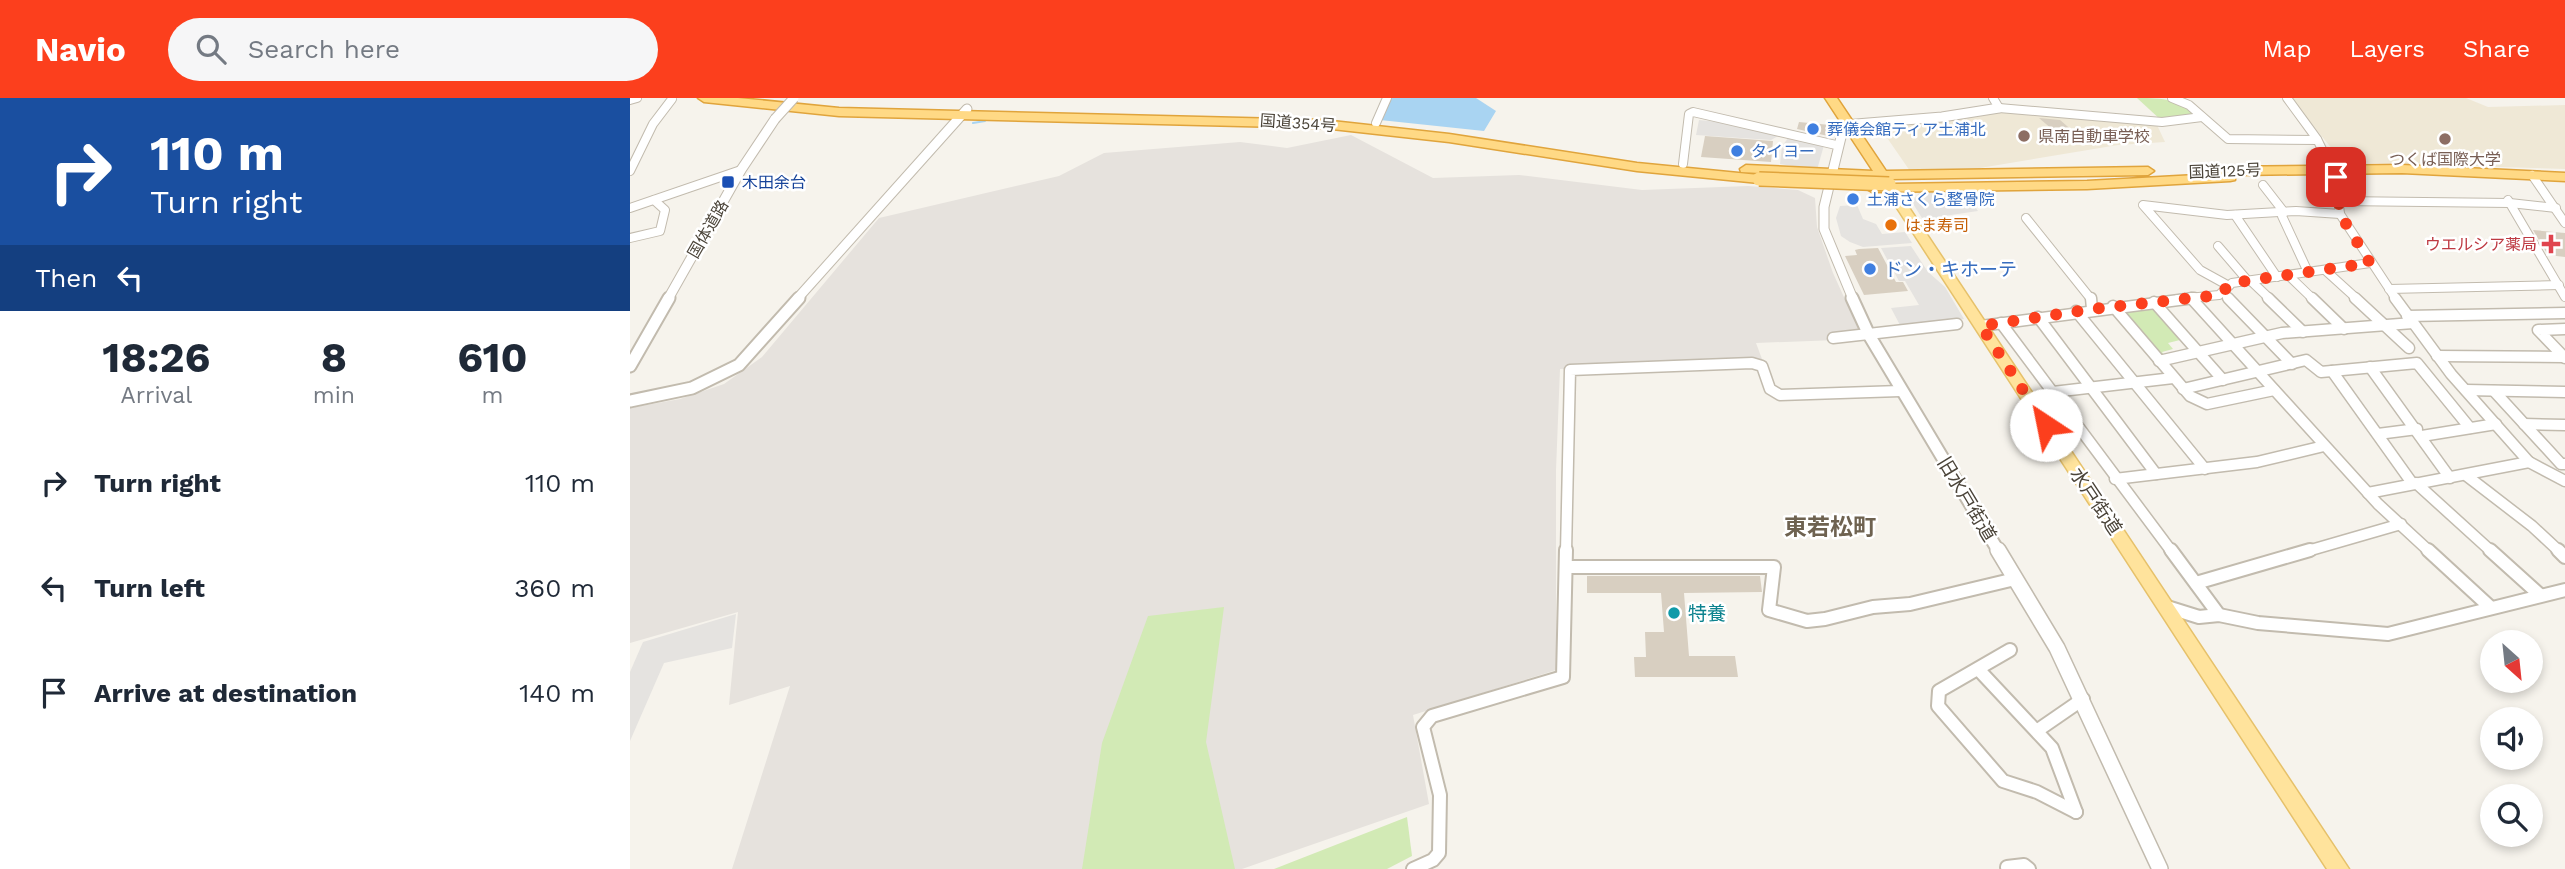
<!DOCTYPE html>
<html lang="en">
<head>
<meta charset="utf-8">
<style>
	:root { --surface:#fff; --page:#f6f6f7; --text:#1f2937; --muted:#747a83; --accent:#fc3f1d }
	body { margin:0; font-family:"Work Sans","Noto Sans JP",sans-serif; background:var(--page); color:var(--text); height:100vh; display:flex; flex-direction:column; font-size:26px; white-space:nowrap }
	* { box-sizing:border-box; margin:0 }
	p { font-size:23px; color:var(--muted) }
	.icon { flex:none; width:38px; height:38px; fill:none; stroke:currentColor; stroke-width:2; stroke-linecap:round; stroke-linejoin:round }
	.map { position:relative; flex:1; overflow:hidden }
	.details { display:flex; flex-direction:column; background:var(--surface); width:630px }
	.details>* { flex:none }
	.guide { background:#1a4fa0; color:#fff; overflow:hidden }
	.needle { width:46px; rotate:153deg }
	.buttons { position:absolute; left:1850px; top:532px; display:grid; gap:14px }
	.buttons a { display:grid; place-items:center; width:63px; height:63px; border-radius:50%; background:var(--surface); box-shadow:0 4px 10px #0003; font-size:35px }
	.pin { position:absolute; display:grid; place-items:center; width:60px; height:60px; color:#fff; margin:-30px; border-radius:14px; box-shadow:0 4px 10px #0006 }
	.me { position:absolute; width:77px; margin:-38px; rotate:326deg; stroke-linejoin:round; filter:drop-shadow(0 0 5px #0008) }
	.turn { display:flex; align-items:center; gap:24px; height:147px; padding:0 35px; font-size:32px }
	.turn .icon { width:91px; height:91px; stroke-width:2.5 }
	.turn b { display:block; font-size:49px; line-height:60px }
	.then { display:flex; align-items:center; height:66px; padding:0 35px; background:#0003; gap:14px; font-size:26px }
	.eta { display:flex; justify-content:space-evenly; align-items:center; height:119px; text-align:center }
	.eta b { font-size:42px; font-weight:700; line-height:49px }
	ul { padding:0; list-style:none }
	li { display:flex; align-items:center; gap:21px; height:105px; padding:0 35px }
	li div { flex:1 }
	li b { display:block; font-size:26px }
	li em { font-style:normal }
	header { display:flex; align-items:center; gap:42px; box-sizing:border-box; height:98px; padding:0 35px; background:var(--accent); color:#fff }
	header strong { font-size:33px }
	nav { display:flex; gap:38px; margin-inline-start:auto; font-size:24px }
	.search { width:490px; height:63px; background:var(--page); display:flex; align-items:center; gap:18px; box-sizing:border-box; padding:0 24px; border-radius:38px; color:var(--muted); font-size:26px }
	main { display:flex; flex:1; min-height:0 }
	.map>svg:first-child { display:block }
	.industrial { fill:#e6e2dd }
	.education { fill:#efe8d6 }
	.green { fill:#d2eab5 }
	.parking { fill:#e5e3e0 }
	.water { fill:#a9d4f2 }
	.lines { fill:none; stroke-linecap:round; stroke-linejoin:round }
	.stream { stroke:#a9d4f2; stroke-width:2 }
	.building { fill:#d8cfc1 }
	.minor-far2-casing { stroke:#c2bbae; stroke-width:10 }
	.minor-far1-casing { stroke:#c2bbae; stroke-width:13 }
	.minor-casing { stroke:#c2bbae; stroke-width:16 }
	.tertiary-far2-casing { stroke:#c2bbae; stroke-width:11 }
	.tertiary-far1-casing { stroke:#c2bbae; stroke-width:15 }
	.tertiary-casing { stroke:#c2bbae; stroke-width:18 }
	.primary-casing { stroke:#e6c16a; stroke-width:3 }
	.trunk-casing { stroke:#e0a43c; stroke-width:3 }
	.minor-far2 { stroke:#fff; stroke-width:8 }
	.minor-far1 { stroke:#fff; stroke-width:10 }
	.minor { stroke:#fff; stroke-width:12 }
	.tertiary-far2 { stroke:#fff; stroke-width:9 }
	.tertiary-far1 { stroke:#fff; stroke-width:11 }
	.tertiary { stroke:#fff; stroke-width:15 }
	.primary { fill:#ffe39c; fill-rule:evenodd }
	.trunk { fill:#ffd985; fill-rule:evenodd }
	.tertiary-bridge-casing { stroke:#c2bbae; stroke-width:11; stroke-linecap:butt }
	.trunk-bridge-casing { stroke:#e0a43c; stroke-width:16; stroke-linecap:butt }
	.tertiary-bridge { stroke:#fff; stroke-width:9 }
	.trunk-bridge { stroke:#ffd985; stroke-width:13 }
	.route { stroke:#fc3f1d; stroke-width:12; stroke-dasharray:0 21.6 }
	.shop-dot { fill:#3f7fe0; stroke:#fff; stroke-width:2.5 }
	.education-dot { fill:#8d6e63; stroke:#fff; stroke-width:2.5 }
	.transit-dot { fill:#1a4fb4; stroke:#fff; stroke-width:2.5 }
	.food-dot { fill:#e8710a; stroke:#fff; stroke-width:2.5 }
	.health-dot { fill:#e0444e; stroke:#fff; stroke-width:2.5 }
	.culture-dot { fill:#0f9aa8; stroke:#fff; stroke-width:2.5 }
	.labels { text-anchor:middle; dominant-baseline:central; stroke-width:5; stroke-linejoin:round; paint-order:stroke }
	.far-street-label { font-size:16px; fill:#4b4439; stroke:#fff }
	.far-shop-label { font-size:16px; fill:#366cbe; stroke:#fff; text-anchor:start }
	.far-education-label { font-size:16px; fill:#785e54; stroke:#fff; text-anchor:start }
	.far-transit-label { font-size:16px; fill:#164399; stroke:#fff; text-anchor:start }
	.far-food-label { font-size:16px; fill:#c56008; stroke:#fff; text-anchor:start }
	.far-health-label { font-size:16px; fill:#be3a42; stroke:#fff; text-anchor:end }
	.shop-label { font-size:19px; fill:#366cbe; stroke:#fff; text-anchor:start }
	.street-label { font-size:19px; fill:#4b4439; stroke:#fff }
	.culture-label { font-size:19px; fill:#0d838f; stroke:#fff; text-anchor:start }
	.quarter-label { font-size:23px; font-weight:bold; fill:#6e6250; stroke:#fff }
</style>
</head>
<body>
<header>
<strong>Navio</strong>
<div class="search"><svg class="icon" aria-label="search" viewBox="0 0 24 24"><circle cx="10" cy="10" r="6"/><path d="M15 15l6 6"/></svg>Search here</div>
<nav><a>Map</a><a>Layers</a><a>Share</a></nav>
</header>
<main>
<section class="details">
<div class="guide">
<div class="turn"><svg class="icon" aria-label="right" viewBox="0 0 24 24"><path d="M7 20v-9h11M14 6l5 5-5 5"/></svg><div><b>110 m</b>Turn right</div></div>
<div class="then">Then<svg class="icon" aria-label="left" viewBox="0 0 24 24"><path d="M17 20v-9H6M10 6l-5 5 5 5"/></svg></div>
</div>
<div class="eta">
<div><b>18:26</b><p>Arrival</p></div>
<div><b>8</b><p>min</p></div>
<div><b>610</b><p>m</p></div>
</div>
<ul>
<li><svg class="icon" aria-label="right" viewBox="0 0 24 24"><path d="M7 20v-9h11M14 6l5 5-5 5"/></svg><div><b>Turn right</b></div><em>110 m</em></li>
<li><svg class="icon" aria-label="left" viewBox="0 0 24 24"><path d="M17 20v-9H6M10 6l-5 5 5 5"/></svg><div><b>Turn left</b></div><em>360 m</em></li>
<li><svg class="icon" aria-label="arrive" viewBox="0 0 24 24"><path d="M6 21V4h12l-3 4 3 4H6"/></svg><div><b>Arrive at destination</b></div><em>140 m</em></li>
</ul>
</section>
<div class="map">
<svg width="1935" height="771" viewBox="0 0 1935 771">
	<rect width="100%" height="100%" fill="#f6f3ec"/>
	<polygon class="industrial" points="721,37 803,80 889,77 1012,92 1118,88 1168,92 1185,100 1187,129 1203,175 1233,241 1126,245 1132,261 930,271 926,372 926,572 783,617 799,706 612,771 102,771 160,588 99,607 108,514 0,545 0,310 50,301 94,286 132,259 249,120 429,78 474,55 610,44 657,50"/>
	<g class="education">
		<polygon points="1660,0 1836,0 1858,9 1935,7 1935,71 1713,64"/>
		<polygon points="1377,13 1527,27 1535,44 1488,47 1332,73 1280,73 1251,31"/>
	</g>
	<g class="green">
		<path d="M1507,0C1534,0 1549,1 1570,19L1532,23Z"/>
		<polygon points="1524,205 1554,241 1538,245 1543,251 1532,254 1534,257 1530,261 1486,209"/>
		<polygon points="594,509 576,644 605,771 452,771 472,645 518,518"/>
		<polygon points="777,719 782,758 757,771 644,771"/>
	</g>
	<g class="parking">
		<polygon points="1069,22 1089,24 1150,37 1141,42 1066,37"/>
		<polygon points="1159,39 1194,47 1187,72 1150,66 1152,48"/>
		<polygon points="1333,92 1348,113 1314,118 1295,125 1282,104 1289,95"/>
		<polygon points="1227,107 1233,121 1246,126 1252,136 1275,134 1282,145 1233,149 1220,144 1211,138 1206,120 1210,108"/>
		<polygon points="1281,148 1298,174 1315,189 1334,221 1271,229 1261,210 1289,207 1275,183 1269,183 1251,150"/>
		<polygon points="106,516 102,550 34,565 0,643 0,574 13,544"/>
	</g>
	<polygon class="water" points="758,0 846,0 866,13 854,33 750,22"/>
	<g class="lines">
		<polyline class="stream" points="343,25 355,23"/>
	</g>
	<g class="building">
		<polygon points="1409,20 1430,22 1452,41 1437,44"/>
		<polygon points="1169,24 1200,27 1198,38 1167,31"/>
		<polygon points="1075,38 1143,43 1141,64 1071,59"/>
		<polygon points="1903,132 1935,135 1935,159 1918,157"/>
		<polygon points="1248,150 1266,184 1273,184 1278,193 1234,197 1215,158 1227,157 1225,152 1229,151"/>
		<polygon points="957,478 1130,478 1132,494 1054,495 1059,558 1105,558 1108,579 1005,579 1004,559 1016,559 1015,534 1034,534 1031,495 957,495"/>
	</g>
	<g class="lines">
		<g class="minor-far2-casing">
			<g id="minor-far2">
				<polyline points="1363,0 1369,10 1532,24 1572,19"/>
				<polyline points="1542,0 1559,7 1598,41 1687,42"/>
				<polyline points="1657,0 1687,41 1706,80 1710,116 1766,201"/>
				<polyline points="0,2 7,0"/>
				<polyline points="746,25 757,0"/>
				<polyline points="1053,66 1059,16 1063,14 1206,47"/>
				<polyline points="0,73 23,26 42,1"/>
				<polyline points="1902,77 1935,125"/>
				<polyline points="1633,87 1654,114 1652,118 1678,174"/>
				<polyline points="1878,102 1935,199"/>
				<polyline points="1709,103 1880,105 1926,110"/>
				<polyline points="0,110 111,72"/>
				<polyline points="1605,117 1647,179"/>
				<polyline points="1396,120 1461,201"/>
				<polyline points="0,140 30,133 35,112 24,102"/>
				<polyline points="1588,148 1618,183"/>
				<polyline points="1695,172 1727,201"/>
				<polyline points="1658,177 1683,201"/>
				<polyline points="1621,183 1640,201"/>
				<polyline points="1599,188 1570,172 1513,107 1597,117 1666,113 1710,116"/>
				<polyline points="1759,191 1929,187"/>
				<polyline points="1593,194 1600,201"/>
				<polyline points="1548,201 1589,197 1602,185 1740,165"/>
			</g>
		</g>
		<g class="minor-far1-casing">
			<g id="minor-far1">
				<polyline points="1461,200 1462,211"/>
				<polyline points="1561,200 1748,406 1800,454"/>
				<polyline points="1598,200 1662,266"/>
				<polyline points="1638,200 1673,234"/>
				<polyline points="1682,200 1714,231"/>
				<polyline points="1725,200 1779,250"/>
				<polyline points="1765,200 1821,276 1899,364 1935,383"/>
				<polyline points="1524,204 1593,282"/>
				<polyline points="1483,208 1560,298 1577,306 1644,292"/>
				<polyline points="1446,213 1575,371"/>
				<polyline points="1777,218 1935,215"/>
				<polyline points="1408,219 1526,376"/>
				<polyline points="1371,225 1542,454"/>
				<polyline points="1351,228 1564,200"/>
				<polyline points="1935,231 1908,232 1935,260"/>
				<polyline points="1203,240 1327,226"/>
				<polyline points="1807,258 1934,259"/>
				<polyline points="1529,263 1652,235 1783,225"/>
				<polyline points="1740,269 1820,380"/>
				<polyline points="1702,273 1782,385"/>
				<polyline points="1553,291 1676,262 1691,274 1787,265 1840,330"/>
				<polyline points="1836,292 1935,294"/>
				<polyline points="1864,293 1931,366 1935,366"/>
				<polyline points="1423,294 1543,280"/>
				<polyline points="1894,326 1935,327"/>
				<polyline points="1748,336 1787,331"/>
				<polyline points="1792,338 1866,326"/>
				<polyline points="1837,378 1902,428 1930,454"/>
				<polyline points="1485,381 1627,364 1694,348"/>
				<polyline points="1786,385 1862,454"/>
				<polyline points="1738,395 1899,364"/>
				<polyline points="936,454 940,272 1122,265 1132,268 1140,291 1150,297 1270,293"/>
				<polyline points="1674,454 1771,426"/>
			</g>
		</g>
		<g class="minor-casing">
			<g id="minor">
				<polyline points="1541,452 1589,517"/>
				<polyline points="1798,452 1860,509"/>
				<polyline points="1860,452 1910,497"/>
				<polyline points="1928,452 1935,459"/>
				<polyline points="938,469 1144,469 1139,512 1177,523 1195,521 1243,509 1280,506 1385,481"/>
				<polyline points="1566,485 1680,452"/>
				<polyline points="1537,509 1569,519 1589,517 1628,525 1758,536 1935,492"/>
				<polyline points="1380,552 1309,593 1308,608 1373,683 1407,694 1446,714"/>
				<polyline points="1348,571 1422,650 1446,714"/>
				<polyline points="1408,632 1453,601"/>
				<polyline points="1377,769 1394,767 1399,771"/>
				<polyline points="783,771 803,762 809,755 810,697 793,629 802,618 933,579 936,452"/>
			</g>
		</g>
		<g class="tertiary-far2-casing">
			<g id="tertiary-far2">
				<polyline points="38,201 111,72 145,21"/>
				<polyline points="167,201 337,11"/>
				<polyline points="1223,201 1194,131 1194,109 1214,27 1312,19 1369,10"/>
			</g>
		</g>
		<g class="tertiary-far1-casing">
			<g id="tertiary-far1">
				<polyline points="1222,200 1239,237 1369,454"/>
				<polyline points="0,268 39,200"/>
				<polyline points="0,303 62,290 109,267 169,200"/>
			</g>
		</g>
		<g class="tertiary-casing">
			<polyline id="tertiary" points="1368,452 1427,550 1530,771"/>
		</g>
		<g class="primary-casing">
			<polygon id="primary" points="1260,86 1266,90 1719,771 1697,771 1254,90"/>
		</g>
		<g class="trunk-casing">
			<g id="trunk">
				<polygon points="68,0 108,0 209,10 693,22 819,36 1007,65 1129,77 1135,81 1129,85 1007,73 819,44 693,30 209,18 74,4"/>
				<polygon points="1195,0 1207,0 1256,73 1518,69 1524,73 1518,77 1261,81 1262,86 1457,83 1585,76 1583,73 1589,69 1772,67 1935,75 1935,83 1772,75 1605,77 1605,82 1600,83 1457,91 1242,94 1235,90 1242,86 1252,86 1248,81 1111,74 1110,71 1116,67 1243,73"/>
			</g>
		</g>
		<use href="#minor-far2" class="minor-far2"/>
		<use href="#minor-far1" class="minor-far1"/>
		<use href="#minor" class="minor"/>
		<use href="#tertiary-far2" class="tertiary-far2"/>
		<use href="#tertiary-far1" class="tertiary-far1"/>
		<use href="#tertiary" class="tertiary"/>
		<use href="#primary" class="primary"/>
		<use href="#trunk" class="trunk"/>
		<g class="tertiary-bridge-casing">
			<polyline id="tertiary-bridge" points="145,21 164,0"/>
		</g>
		<g class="trunk-bridge-casing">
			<polyline id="trunk-bridge" points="1129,81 1259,86"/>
		</g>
		<use href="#tertiary-bridge" class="tertiary-bridge"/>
		<use href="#trunk-bridge" class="trunk-bridge"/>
	</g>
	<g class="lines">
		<polyline class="route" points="1416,327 1351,228 1462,211 1589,197 1602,185 1740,165 1710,116 1706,79"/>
	</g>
	<g class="shop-dot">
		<circle cx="1183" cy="31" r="7"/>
		<circle cx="1107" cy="53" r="7"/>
		<circle cx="1223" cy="101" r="7"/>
		<circle cx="1240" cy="171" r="7"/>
	</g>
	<g class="education-dot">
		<circle cx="1394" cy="38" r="7"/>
		<circle cx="1815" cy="41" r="7"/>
	</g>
	<rect class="transit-dot" x="91" y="77" width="14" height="14" rx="3.5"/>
	<circle class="food-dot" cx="1261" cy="127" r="7"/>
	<path class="health-dot" d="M1917.5 135.5h7v7h7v7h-7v7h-7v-7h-7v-7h7z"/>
	<circle class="culture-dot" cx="1044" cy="515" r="7"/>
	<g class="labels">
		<g class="far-street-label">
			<text transform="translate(668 25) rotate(4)">国道354号</text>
			<text transform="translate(1595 73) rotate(-2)">国道125号</text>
			<text transform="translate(78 131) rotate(-60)">国体道路</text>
		</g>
		<g class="far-shop-label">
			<text x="1197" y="31">葬儀会館ティア土浦北</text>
			<text x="1121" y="53">タイヨー</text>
			<text x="1237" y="101">土浦さくら整骨院</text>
		</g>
		<g class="far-education-label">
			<text x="1408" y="38">県南自動車学校</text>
			<text x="1815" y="61" text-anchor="middle">つくば国際大学</text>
		</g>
		<g class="far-transit-label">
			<text x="112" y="84">木田余台</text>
		</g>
		<g class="far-food-label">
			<text x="1275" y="127">はま寿司</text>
		</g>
		<g class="far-health-label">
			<text x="1907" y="146">ウエルシア薬局</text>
		</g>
		<g class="shop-label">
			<text x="1254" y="171">ドン・キホーテ</text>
		</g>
		<g class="street-label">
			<text transform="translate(1337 401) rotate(59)">旧水戸街道</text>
			<text transform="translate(1466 403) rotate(56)">水戸街道</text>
		</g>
		<g class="culture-label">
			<text x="1058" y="515">特養</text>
		</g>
		<g class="quarter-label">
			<text x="1200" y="429">東若松町</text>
		</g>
	</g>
</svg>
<div class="buttons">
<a><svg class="needle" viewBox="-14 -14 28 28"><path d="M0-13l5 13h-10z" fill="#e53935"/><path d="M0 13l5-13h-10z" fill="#747a83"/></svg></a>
<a><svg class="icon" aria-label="sound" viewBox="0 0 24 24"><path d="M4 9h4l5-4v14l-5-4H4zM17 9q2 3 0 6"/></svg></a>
<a><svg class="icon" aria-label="search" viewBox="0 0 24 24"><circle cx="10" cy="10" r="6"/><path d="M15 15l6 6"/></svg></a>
</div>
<div class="pin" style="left:1706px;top:79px;background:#d93025"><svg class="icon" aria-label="arrive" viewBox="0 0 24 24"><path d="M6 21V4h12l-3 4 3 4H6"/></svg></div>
<svg class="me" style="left:1416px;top:327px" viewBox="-20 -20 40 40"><circle r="19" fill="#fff"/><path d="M0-13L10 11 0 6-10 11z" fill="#fc3f1d"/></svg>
</div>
</main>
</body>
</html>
